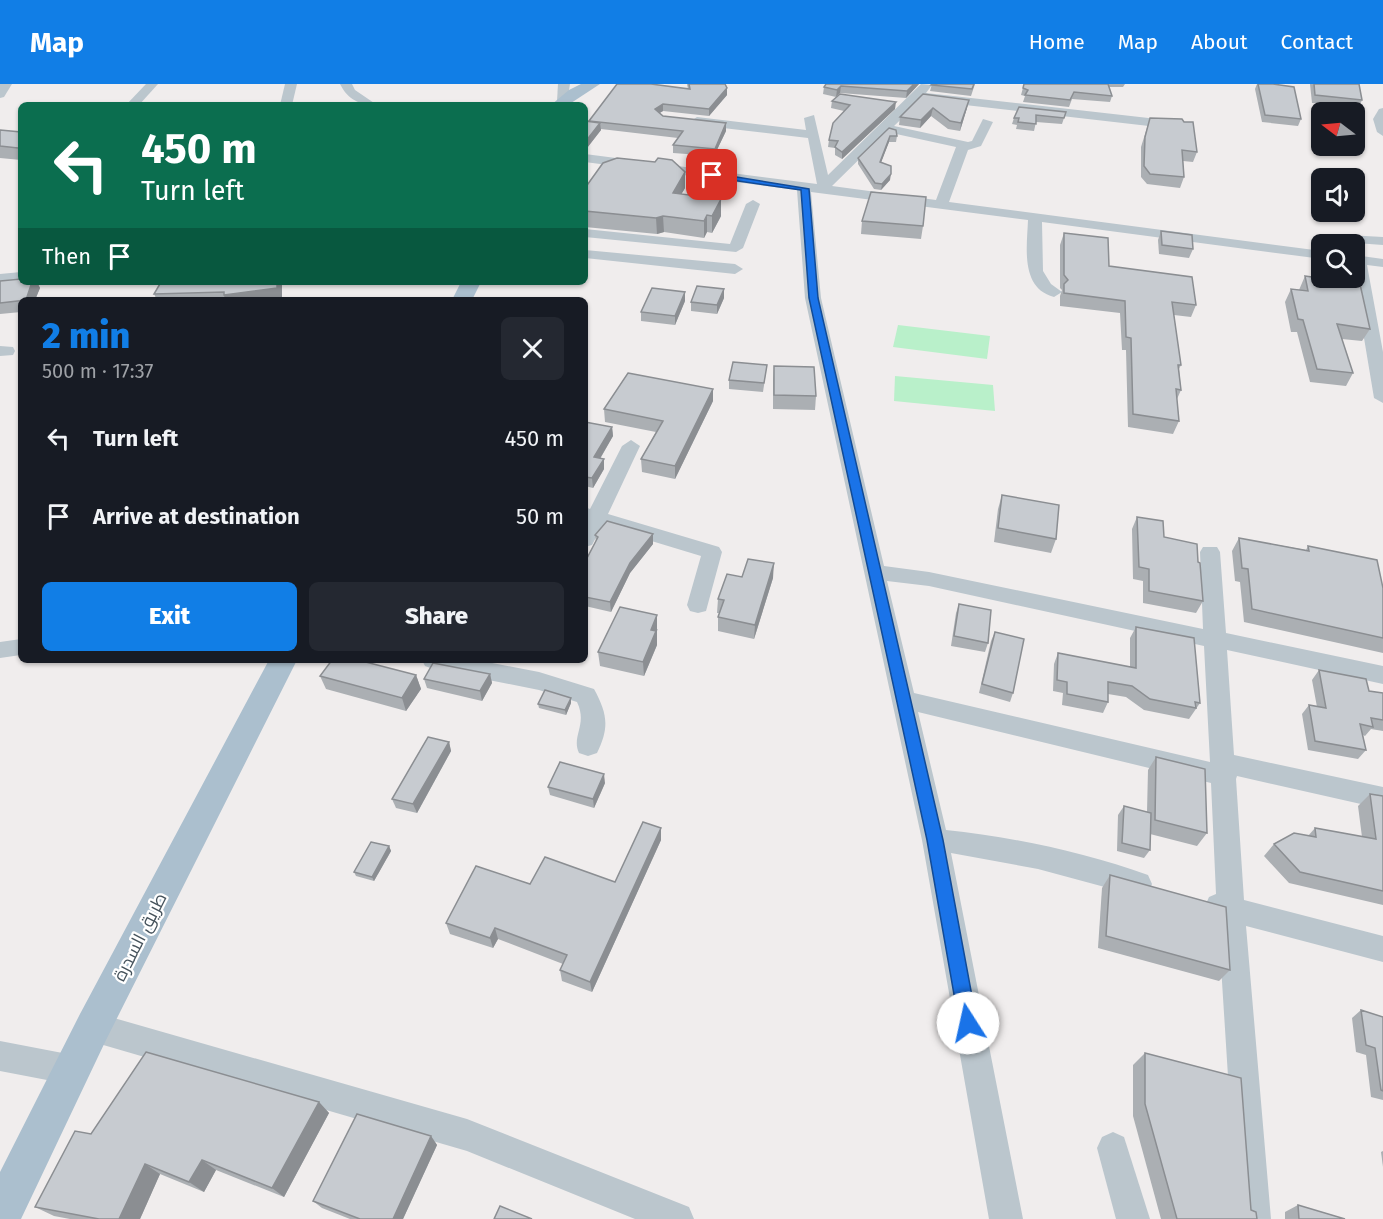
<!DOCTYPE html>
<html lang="en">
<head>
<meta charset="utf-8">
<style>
	:root { --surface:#171b24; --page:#242831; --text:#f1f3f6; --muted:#9ea1a6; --accent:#117ee6 }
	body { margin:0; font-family:"Fira Sans",Cairo,sans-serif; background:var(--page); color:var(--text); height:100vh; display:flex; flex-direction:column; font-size:22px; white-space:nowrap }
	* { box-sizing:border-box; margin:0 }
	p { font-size:20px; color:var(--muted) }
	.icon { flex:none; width:33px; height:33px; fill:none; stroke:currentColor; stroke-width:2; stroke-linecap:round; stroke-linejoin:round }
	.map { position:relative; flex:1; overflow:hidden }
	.panel { position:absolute; left:18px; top:213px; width:570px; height:366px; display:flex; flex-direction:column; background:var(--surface); border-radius:9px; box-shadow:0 2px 4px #0004 }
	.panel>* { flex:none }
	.banner { position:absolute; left:18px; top:18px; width:570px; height:183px; border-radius:9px; box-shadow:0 2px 4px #0004; background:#0b6e4f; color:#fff; overflow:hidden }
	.needle { width:39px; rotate:286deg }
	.buttons { position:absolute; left:1311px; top:18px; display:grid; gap:12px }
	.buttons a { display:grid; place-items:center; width:54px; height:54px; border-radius:9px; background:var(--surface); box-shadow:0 2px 4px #0004; font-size:30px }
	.pin { position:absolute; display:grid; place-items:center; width:51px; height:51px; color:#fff; margin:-26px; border-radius:12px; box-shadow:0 3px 9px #0006 }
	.me { position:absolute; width:66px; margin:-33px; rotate:350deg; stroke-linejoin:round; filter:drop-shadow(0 0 4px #0008) }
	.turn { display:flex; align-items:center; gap:21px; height:126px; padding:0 24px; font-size:27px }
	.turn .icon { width:78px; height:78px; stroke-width:2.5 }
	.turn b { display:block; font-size:42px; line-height:51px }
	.then { display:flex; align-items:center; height:57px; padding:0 24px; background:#0003; gap:12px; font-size:22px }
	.round { display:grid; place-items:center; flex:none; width:63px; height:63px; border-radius:9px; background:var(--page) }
	.overview { display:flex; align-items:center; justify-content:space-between; height:102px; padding:0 24px }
	h1 { font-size:36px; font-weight:800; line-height:45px; color:var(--accent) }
	.primary-button { display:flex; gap:12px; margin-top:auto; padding:12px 24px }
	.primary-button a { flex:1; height:69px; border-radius:9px; background:var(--accent); color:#fff; font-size:24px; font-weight:800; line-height:69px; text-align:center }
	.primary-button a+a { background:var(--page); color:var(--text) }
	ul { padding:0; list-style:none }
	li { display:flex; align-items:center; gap:18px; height:78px; padding:0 24px }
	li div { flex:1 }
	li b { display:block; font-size:22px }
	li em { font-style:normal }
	header { display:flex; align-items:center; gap:36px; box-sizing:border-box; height:84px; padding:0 30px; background:var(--accent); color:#fff }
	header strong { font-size:28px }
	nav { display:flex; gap:33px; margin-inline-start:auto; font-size:21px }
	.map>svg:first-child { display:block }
	.green { fill:#b9f0ca }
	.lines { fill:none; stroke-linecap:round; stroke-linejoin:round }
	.minor { fill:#bbc6cd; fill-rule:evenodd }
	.major { fill:#abbfce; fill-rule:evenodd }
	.wall { fill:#abafb3 }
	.shaded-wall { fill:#8b8e92 }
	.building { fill:#c7cbd0; stroke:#8b8e92; stroke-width:1.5 }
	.route { fill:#1a73e8; stroke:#114b97; stroke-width:1.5 }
	.labels { text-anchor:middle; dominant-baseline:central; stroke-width:4.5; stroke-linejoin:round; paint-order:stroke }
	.near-street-label { font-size:18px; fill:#45525b; stroke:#fff }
</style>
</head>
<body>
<header>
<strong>Map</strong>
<nav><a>Home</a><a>Map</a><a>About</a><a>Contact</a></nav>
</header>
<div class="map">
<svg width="1383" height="1135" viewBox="0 0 1383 1135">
	<rect width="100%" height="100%" fill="#f0eded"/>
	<g class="green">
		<polygon points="898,241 990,252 987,275 893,263"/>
		<polygon points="895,292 993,301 995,327 894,317"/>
	</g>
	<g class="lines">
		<g class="minor">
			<polygon points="0,0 12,0 4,13 0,14"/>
			<polygon points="146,0 158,0 139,21 126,21"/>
			<polygon points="285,0 297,0 292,21 280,21"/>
			<path d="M340,0H352L355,6L377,21C360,21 348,16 340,0Z"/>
			<polygon points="558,0 570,0 567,19 557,17"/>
			<path d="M921,0L932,1L926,9L1175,37L1181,41L1175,45L921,16L894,42L968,58L972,57L983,35L993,38L981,62L968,66L949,118L1322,167V175L1042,138L1043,187L1051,200L1062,208L1054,213C1020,204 1027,163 1028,136L811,108L821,214L884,482L929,488L1203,545L1200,468L1203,463H1217L1220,468L1226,549L1383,582V600L1227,566L1234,671L1383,703V725L1237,692L1236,695L1244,816L1383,852V878L1246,842L1271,1135H1237L1218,834L1209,831L1205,822L1209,813L1216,810L1211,699L918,628L946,746C1013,753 1084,768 1148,791L1152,800L1148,809L1138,812L1038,785L951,769L1023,1135H989L922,756L805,214L797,106L585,78V70L817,100L808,54L697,41L691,37L697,33L806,46L804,34L814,31L828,91ZM887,48L956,63L936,116L832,102ZM887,497L929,502L1204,562L1210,678L914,609Z"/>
			<polygon points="1383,24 1383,52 1377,48 1373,35 1379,25"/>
			<polygon points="753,116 760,120 743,164 736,168 585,153 585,145 730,160 746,120"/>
			<polygon points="1347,151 1383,153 1383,161 1342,158 1340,155 1342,152"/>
			<polygon points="585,166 735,180 743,185 735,190 585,174"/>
			<polygon points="1354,171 1383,175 1383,183 1367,181 1383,268 1383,319 1374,314 1354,194"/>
			<polygon points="21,188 21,198 0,200 0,190"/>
			<polygon points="0,262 13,263 15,267 13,271 0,272"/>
			<polygon points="631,356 640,362 608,430 719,463 722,468 706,527 698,529 690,527 687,521 701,472 602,442 592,461 585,463 585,423 590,425 622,362"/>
			<polygon points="21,555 21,571 0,574 0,558"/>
			<path d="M422,576H477L539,588L594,605C607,629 610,643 597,669L588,672L579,669C571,652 588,641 577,618L539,606L433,585L425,582Z"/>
			<polygon points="93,928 467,1035 689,1123 694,1135 635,1135 467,1067 93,958 82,954 78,943 82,932"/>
			<polygon points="0,957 73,971 84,975 88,986 84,997 73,1001 0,987"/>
			<polygon points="1113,1048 1124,1053 1150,1135 1116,1135 1097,1064 1102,1053"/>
		</g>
		<g class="major">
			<polygon points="581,0 600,0 568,21 551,21 569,6"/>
			<polygon points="461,198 481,198 472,216 452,216"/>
			<polygon points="269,576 297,576 106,956 21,1135 0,1135 0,1088 80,930"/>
		</g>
	</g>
	<g class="wall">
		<polygon points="687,0 725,0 727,11 709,32 663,27 659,29 663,32 726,47 714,72 673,69 673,61 678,54 601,45 601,46 587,64 585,64 585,37 589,37 688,5"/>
		<polygon points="919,0 906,14 840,9 836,13 823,10 824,3"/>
		<polygon points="932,0 975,0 971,12 930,7"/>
		<polygon points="1024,0 1125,0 1123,3 1109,3 1112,12 1110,18 1072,15 1069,23 1023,18 1025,12 1021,11"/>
		<polygon points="1257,0 1273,0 1301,35 1298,42 1262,38 1255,5"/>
		<polygon points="1310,0 1359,0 1362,16 1359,23 1312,19"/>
		<polygon points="923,10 967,24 960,47 948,45 931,32 920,44 899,41 900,33"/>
		<polygon points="832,17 895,25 842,75 835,71 835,64 828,63 829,56 844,27 831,24"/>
		<polygon points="1066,28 1062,40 1036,38 1034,47 1016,45 1017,41 1012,40 1014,34"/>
		<polygon points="1150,34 1197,68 1193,78 1183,77 1184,93 1180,104 1147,100 1141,93 1141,63"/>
		<polygon points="889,44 897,52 896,58 889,58 881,78 890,96 881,106 874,105 858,80 858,74"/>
		<polygon points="0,46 21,48 21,76 0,74"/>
		<polygon points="685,88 685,104 681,110 721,115 721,132 712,149 707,148 704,154 664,148 657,150 585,143 585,104"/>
		<polygon points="862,137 923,142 921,155 861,150"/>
		<polygon points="1161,147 1193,165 1189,174 1159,170 1158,156"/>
		<polygon points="1064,149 1109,182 1196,221 1191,233 1174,231 1181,281 1179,285 1181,306 1177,315 1179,337 1173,350 1128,343 1126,266 1122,266 1120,229 1060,222 1060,212 1062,206 1060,204 1060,161"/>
		<polygon points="1305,192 1370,245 1362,257 1342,255 1353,289 1346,302 1310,298 1297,248 1291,248 1285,218 1291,205 1299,206"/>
		<polygon points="0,197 37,198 40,204 35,216 21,216 21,228 0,230"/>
		<polygon points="161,198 282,216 157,216 154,210"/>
		<polygon points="724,214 717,230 691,227 691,218"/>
		<polygon points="685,217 675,241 641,237 641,228"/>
		<polygon points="767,281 763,308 729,305 729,296"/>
		<polygon points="774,282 816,312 815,326 773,325 773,296"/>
		<polygon points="713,305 713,317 675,395 642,388 641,375 656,348 605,338 604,325"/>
		<polygon points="585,338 612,343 613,352 600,375 604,375 604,385 593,404 585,402"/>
		<polygon points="1002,411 1056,455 1051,469 994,458 998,425"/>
		<polygon points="1137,433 1198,478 1203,517 1196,529 1143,519 1143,497 1133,495 1132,445"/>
		<polygon points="595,451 653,460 630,489 611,528 585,522 585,477 596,458"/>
		<polygon points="1239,454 1306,466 1308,462 1383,504 1383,569 1244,538 1240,498 1235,497 1232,467"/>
		<polygon points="742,493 773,494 754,555 718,547 718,533 720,529 717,529 718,515"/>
		<polygon points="959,520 988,559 985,568 951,562 956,529"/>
		<polygon points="1136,543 1200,619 1189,635 1144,626 1126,613 1108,610 1108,618 1103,629 1062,621 1063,609 1053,607 1054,580 1058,569 1130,583 1130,554"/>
		<polygon points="658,545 656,549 657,561 644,592 600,582 598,568"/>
		<polygon points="995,548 1013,609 1010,618 979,609 991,557"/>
		<polygon points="1319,586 1369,607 1383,609 1383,647 1371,645 1365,652 1363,651 1366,666 1358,675 1308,666 1302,630 1309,621 1317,623 1312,596"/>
		<polygon points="490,590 492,599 482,617 427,604 424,595"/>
		<polygon points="416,591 421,605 406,627 326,605 320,592"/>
		<polygon points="571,619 566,631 539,624 538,620"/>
		<polygon points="449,658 451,667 417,729 396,724 392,715"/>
		<polygon points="1156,673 1207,749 1197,762 1150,750 1150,766 1144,774 1117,767 1118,731 1124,722 1147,728 1148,686"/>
		<polygon points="605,699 594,724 550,711 548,703"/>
		<polygon points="1370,710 1383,712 1383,821 1289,799 1264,772 1274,760 1308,752 1315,744 1362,753 1358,722"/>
		<polygon points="661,744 661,756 592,908 562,897 560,886 563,880 498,855 493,864 450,850 446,839 530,800 615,798"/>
		<polygon points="389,762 391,767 374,797 356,792 354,788"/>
		<polygon points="1110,791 1230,886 1219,897 1098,864 1102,804"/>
		<polygon points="1361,926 1383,933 1383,1016 1371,1013 1366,971 1356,968 1352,934"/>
		<polygon points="1145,969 1251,1126 1257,1135 1161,1135 1133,1032 1133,981"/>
		<polygon points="319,1018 329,1029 284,1113 216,1086 204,1108 160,1090 140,1135 70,1135 54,1132 35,1123 91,1050"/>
		<polygon points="431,1052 437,1061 403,1135 350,1135 322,1124 313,1117"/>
		<polygon points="1383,1067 1383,1083 1381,1068"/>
		<polygon points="1298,1121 1345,1135 1285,1135 1285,1128"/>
	</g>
	<g class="shaded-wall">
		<polygon points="914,0 919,0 906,14 907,7"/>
		<polygon points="841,2 840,9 836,13 837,6"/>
		<polygon points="727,4 727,11 709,32 709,25"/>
		<polygon points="969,16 967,24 960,47 961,39"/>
		<polygon points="896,18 895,25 842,75 842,68"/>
		<polygon points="663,20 663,27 655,32 655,25"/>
		<polygon points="933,24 931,32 920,44 921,36"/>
		<polygon points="600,39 601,46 587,64 586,57"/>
		<polygon points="726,39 726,47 714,72 715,65"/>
		<polygon points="890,52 889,58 879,84 880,78"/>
		<polygon points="685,88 685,104 673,125 673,109"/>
		<polygon points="891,90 890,96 881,106 882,100"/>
		<polygon points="721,115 721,132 712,149 712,132"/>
		<polygon points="707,131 707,148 704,154 704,137"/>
		<polygon points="663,132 664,148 657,150 656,134"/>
		<polygon points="32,198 37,198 40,204 35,216 26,216"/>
		<polygon points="277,198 282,198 282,216 225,216 224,211"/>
		<polygon points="724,205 724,214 717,230 717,221"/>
		<polygon points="685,208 685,217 675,241 675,232"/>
		<polygon points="713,305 713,317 675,395 675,382"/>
		<polygon points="612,343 613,352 595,383 594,373"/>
		<polygon points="604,375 604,385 593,404 592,394"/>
		<polygon points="653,450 653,460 630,489 611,528 610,518 630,479"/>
		<polygon points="774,479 773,494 754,555 755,541"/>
		<polygon points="657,531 657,561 644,592 643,578 651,546"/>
		<polygon points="490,590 492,599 482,617 480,607"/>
		<polygon points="416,591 421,605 406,627 402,614"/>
		<polygon points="571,614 571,619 566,631 565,626"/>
		<polygon points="449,658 451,667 417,729 413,720"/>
		<polygon points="604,690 605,699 594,724 593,715"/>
		<polygon points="661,744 661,756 592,908 590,898"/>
		<polygon points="389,762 391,767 374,797 372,793"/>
		<polygon points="495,844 498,855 493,864 490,854"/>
		<polygon points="319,1018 329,1029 284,1113 272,1104"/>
		<polygon points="431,1052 437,1061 403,1135 393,1135"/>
		<polygon points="202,1076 216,1086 204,1108 189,1098"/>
		<polygon points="145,1080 160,1090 140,1135 119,1135"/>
	</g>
	<g class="building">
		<polygon points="617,0 651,0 690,5 689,0 725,0 727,4 709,25 663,20 655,25 663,32 726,39 715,65 673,61 683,47 589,37"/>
		<polygon points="826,0 914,0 907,7 841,2 837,6 824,3"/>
		<polygon points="932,0 974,0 972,5 931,1"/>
		<polygon points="1024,0 1108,0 1112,12 1074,8 1070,16 1025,11 1028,6 1023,4"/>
		<polygon points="1258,0 1273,0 1294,3 1301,35 1265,31"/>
		<polygon points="1314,0 1359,0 1362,16 1315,11"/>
		<polygon points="840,10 896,18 842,68 835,63 838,57 829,56 833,39 850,21 832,17"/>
		<polygon points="923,10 969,16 961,39 950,37 933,24 921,36 900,33"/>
		<polygon points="1019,23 1066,28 1064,34 1036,31 1036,40 1018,38 1019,34 1014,34"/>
		<polygon points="1150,34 1182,35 1184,38 1193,38 1197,68 1182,66 1184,93 1150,90 1144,82 1145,53"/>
		<polygon points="585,37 600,39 586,57 585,56"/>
		<polygon points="889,44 896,46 897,52 890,52 880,78 891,82 891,90 882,100 875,99 858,74"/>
		<polygon points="0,46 21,48 21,62 18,64 0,62"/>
		<polygon points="617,74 655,78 658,74 672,76 685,88 673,109 721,115 712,132 707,131 704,137 663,132 656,134 585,127 585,104 603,79"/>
		<polygon points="871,108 926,113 923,142 862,137"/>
		<polygon points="1161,147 1192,151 1193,165 1162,161"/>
		<polygon points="1064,149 1108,154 1109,182 1192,193 1196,221 1172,218 1181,281 1178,281 1181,306 1176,305 1179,337 1133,330 1131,254 1126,253 1125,217 1064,209 1064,200 1068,196 1064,191"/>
		<polygon points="1305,192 1360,200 1370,245 1337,240 1353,289 1317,285 1303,236 1298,235 1291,205 1308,207"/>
		<polygon points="21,195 21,198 32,198 26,216 0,219 0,197"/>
		<polygon points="161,198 277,198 277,204 224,211 224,208 154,210"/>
		<polygon points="697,202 724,205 717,221 691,218"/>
		<polygon points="652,204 685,208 675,232 641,228"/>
		<polygon points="343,214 400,215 341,216"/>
		<polygon points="733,278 767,281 764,299 729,296"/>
		<polygon points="774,282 814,283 816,312 774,311"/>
		<polygon points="628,289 713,305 675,382 641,375 663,337 604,325"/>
		<polygon points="585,338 612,343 594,373 604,375 592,394 585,393"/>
		<polygon points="1002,411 1059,421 1056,455 998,444"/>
		<polygon points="1137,433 1163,437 1164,453 1197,460 1198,478 1200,479 1203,517 1149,507 1149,485 1139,483"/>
		<polygon points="607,437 653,450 630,479 610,518 585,513 585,478 598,453 595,451"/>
		<polygon points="1239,454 1309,467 1308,462 1377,476 1383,504 1383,554 1252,525 1248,485 1242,484"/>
		<polygon points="748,475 774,479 755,541 718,533 724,516 718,515 727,490 742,493"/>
		<polygon points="959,520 991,526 988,559 954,552"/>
		<polygon points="620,523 657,531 651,546 656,547 643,578 598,568"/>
		<polygon points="1136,543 1194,554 1200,619 1195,618 1196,624 1150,615 1132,602 1108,598 1108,618 1067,610 1067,598 1057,596 1058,569 1136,584"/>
		<polygon points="995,548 1024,555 1013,609 982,600"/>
		<polygon points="332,576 358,576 416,591 402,614 320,592"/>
		<polygon points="433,579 490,590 480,607 424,595"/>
		<polygon points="1319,586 1366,595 1369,607 1383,609 1383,636 1371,634 1373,643 1360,640 1366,666 1315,657 1309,621 1326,624"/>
		<polygon points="545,606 571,614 565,626 538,620"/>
		<polygon points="428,653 449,658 413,720 392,715"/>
		<polygon points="1156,673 1205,685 1207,749 1155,736"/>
		<polygon points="560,678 604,690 593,715 548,703"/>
		<polygon points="1370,710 1383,712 1383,807 1300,788 1274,760 1294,749 1316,753 1315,744 1376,755"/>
		<polygon points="1124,722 1151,729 1150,766 1122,759"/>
		<polygon points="643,738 661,744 590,898 560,886 567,871 495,844 490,854 446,839 476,782 530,800 545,773 615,798"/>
		<polygon points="371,758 389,762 372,793 354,788"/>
		<polygon points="1110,791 1226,823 1230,886 1106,852"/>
		<polygon points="1361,926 1383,933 1383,1007 1381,1006 1375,964 1366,961"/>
		<polygon points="146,968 319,1018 272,1104 202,1076 189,1098 145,1080 119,1135 99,1135 35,1123 75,1047 91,1050"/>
		<polygon points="1145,969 1241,994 1251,1126 1256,1128 1257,1135 1177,1135 1145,1020"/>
		<polygon points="357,1030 431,1052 393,1135 360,1135 313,1117"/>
		<polygon points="1298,1121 1345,1135 1299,1135"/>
		<polygon points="500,1122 532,1135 494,1135"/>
	</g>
	<polygon class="route" points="712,89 809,105 818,214 943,756 977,939 975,945 968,948 962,945 959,939 927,756 809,214 801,106 710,93"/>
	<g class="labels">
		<g class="near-street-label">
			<text transform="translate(140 853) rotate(-63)">طريق السدرة</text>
		</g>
	</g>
</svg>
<div class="buttons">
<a><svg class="needle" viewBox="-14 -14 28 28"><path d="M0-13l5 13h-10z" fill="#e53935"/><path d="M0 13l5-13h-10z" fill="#9ea1a6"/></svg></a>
<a><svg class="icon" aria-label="sound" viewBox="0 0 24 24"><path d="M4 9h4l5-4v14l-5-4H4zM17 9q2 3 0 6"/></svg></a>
<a><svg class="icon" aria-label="search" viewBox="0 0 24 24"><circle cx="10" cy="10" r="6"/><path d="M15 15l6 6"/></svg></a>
</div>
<div class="pin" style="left:712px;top:91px;background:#d93025"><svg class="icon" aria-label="arrive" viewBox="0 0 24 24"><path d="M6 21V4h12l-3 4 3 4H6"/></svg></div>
<svg class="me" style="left:968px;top:939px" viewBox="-20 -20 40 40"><circle r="19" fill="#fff"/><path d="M0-13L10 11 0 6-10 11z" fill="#1a73e8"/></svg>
<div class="banner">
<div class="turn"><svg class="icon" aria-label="left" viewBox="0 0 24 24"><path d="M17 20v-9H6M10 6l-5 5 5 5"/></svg><div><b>450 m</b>Turn left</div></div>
<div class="then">Then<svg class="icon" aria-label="arrive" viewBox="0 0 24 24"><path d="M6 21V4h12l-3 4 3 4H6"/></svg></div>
</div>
<section class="panel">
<div class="overview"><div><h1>2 min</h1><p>500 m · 17:37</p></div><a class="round"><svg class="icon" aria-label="close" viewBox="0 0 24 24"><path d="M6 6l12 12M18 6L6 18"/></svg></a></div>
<ul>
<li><svg class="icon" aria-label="left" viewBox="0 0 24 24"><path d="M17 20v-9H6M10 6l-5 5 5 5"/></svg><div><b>Turn left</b></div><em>450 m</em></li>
<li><svg class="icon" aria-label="arrive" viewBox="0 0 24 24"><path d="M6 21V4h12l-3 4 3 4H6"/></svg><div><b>Arrive at destination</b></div><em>50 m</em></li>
</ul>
<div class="primary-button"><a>Exit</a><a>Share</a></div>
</section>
</div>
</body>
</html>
